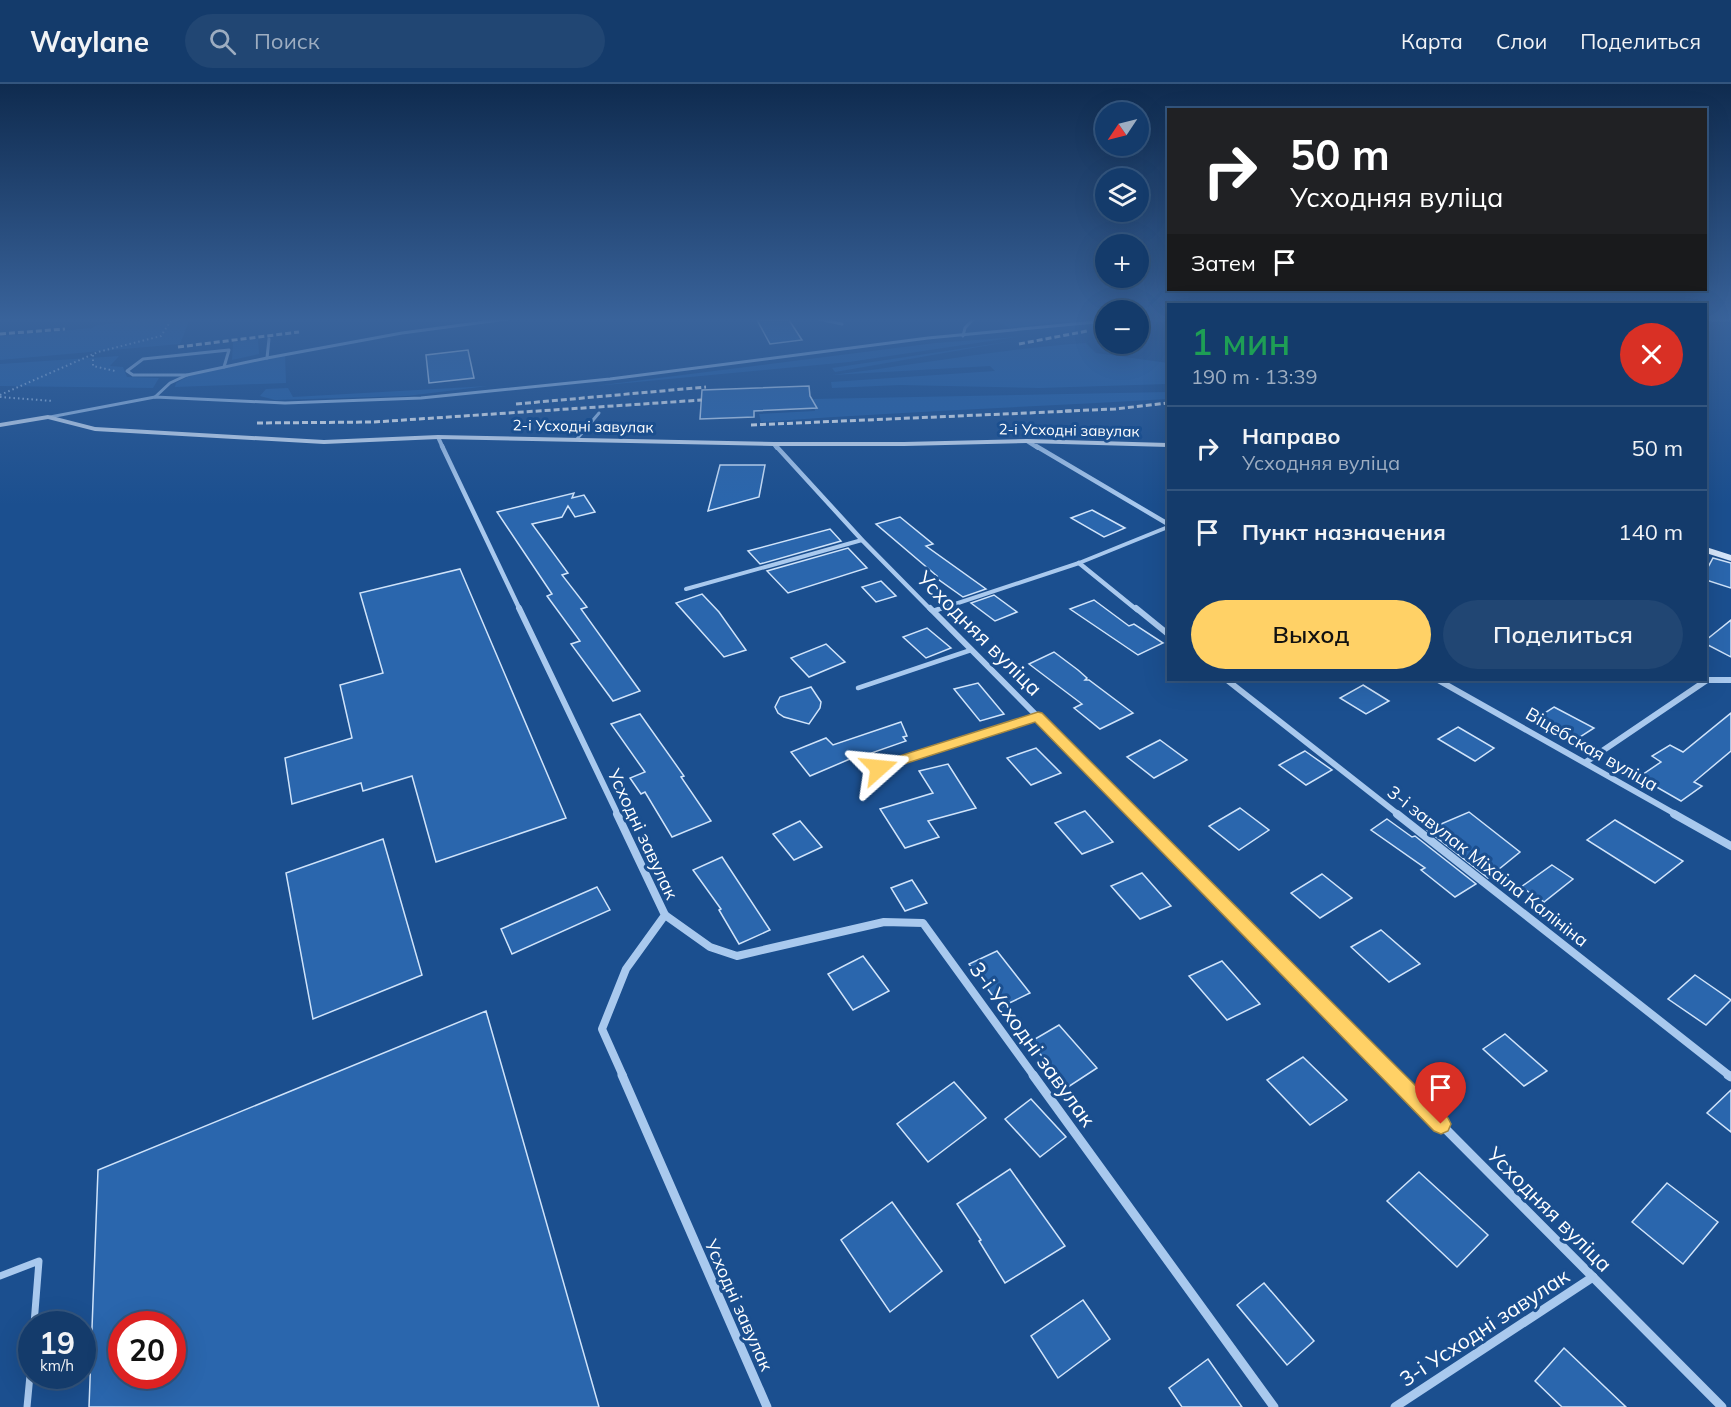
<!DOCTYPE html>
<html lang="ru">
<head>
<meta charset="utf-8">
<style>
	:root { --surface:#143b6b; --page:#214673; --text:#f1f3f6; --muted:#9dadc1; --line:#33557e; --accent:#ffd166 }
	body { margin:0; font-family:Mulish,sans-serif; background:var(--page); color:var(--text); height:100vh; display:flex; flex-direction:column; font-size:22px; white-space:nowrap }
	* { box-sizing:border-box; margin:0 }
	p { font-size:20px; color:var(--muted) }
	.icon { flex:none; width:33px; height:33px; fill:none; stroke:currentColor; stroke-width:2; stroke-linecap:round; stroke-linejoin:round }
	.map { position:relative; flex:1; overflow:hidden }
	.details { position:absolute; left:1167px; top:219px; width:540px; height:378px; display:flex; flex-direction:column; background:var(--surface); border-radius:0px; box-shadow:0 6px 24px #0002,0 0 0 2px var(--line) }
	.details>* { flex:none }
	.top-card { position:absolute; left:1167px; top:24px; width:540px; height:183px; border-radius:0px; box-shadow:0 6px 24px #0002,0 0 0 2px var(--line); background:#202124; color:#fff; overflow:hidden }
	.needle { width:39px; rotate:235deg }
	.tools { position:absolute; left:1095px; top:18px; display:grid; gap:12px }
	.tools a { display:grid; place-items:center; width:54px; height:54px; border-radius:50%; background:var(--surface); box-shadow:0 6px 24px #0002,0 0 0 2px var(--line); font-size:30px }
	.speed { position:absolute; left:18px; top:1227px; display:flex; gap:12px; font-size:30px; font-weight:700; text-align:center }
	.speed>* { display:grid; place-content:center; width:78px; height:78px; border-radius:50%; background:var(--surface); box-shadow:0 6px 24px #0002,0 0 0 2px var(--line); line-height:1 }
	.speed small { font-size:15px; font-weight:400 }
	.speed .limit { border:9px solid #d22; background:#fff; color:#111 }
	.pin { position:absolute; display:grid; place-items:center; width:51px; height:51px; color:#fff; margin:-62px -26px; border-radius:50% 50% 50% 0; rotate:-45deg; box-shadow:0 0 6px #0007 }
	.pin .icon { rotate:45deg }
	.me { position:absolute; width:66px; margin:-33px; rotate:72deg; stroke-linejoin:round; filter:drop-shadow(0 0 4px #0008) }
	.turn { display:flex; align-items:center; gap:21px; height:126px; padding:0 24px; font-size:27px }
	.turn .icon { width:78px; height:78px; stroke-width:2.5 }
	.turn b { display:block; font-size:42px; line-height:51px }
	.then { display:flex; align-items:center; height:57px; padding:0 24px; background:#0003; gap:12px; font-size:22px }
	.round { display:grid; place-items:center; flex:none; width:63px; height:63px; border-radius:32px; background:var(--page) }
	.head { display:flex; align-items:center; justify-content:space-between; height:102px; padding:0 24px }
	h1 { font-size:36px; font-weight:600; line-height:45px; color:#1e9e55 }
	.primary-button { display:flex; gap:12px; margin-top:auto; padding:12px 24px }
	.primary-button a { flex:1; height:69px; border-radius:36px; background:var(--accent); color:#111; font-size:24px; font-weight:600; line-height:69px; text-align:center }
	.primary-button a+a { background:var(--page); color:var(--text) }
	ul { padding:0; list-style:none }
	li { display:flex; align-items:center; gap:18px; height:84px; padding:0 24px; border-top:2px solid var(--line) }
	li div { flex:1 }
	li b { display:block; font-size:22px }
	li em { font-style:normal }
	header { display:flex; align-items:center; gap:36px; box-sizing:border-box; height:84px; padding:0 30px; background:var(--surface); border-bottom:2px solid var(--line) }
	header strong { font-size:28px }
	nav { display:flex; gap:33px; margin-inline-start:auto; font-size:21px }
	.search { width:420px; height:54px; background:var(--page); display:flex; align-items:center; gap:15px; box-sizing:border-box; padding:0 21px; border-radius:33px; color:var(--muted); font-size:22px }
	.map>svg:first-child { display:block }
	.green { fill:#2461a8 }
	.building { fill:#2a66ad; stroke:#cfe3fa; stroke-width:1.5; fill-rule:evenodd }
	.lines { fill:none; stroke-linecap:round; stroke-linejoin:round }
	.path { stroke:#a9c9ee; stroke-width:2; stroke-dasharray:1.5 3; stroke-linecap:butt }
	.lane-far3 { stroke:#a9c9ee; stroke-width:3 }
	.lane-far2 { stroke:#a9c9ee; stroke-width:4 }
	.lane-far1 { stroke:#a9c9ee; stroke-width:4.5 }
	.lane { stroke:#a9c9ee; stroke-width:7 }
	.street-far4 { stroke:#a9c9ee; stroke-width:4 }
	.street-far3 { stroke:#a9c9ee; stroke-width:4.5 }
	.street-far2 { stroke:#a9c9ee; stroke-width:6 }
	.street-far1 { stroke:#a9c9ee; stroke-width:8 }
	.street { stroke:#a9c9ee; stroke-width:9 }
	.secondary { fill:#d6e6fa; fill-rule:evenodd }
	.rail { stroke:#fff; stroke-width:3; stroke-dasharray:6 3; stroke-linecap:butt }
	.route { fill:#ffd166; stroke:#a68842; stroke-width:1.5 }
	.labels { text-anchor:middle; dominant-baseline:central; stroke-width:6; stroke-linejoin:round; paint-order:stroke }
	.far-street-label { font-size:15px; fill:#fff; stroke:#1b4f8f }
	.street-label { font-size:18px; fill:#fff; stroke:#1b4f8f }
	.near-street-label { font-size:21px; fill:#fff; stroke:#1b4f8f }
</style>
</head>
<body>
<header>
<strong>Waylane</strong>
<div class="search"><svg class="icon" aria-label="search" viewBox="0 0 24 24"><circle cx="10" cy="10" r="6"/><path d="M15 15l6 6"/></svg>Поиск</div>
<nav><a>Карта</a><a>Слои</a><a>Поделиться</a></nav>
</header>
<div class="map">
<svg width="1731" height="1323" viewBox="0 0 1731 1323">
	<rect width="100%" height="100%" fill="#1b4f8f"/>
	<g class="green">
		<polygon points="157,235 207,235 189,237 180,260 0,276 0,252 92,244 97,241"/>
		<polygon points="995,235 1080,235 1009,244"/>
		<polygon points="1017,253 849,278 595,302 935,259"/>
		<polygon points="258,255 259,270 232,276 233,258"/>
		<polygon points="1013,257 835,288 832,284"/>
		<path d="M1086,259L1096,269L1168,279V300L1040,304L900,301L832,304L831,298L995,287L990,282L832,291C917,281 1000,265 1086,259Z"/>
		<polygon points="285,271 286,299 175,303 176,299 189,292"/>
		<polygon points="119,272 110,282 123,283 127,293 159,294 153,304 0,302 0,280"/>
		<polygon points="488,302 407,312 275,316 260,312 266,305 288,304 293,313"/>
		<path d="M1168,308V315C1032,323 897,328 761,338L759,330L815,327L812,315Z"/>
	</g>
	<g class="building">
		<polygon points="757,236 789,236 802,256 770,260"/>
		<polygon points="468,266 474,294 429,299 426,271"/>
		<polygon points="809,302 810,312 817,324 754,327 754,333 700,335 702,306"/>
		<polygon points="720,381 765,381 759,413 708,427"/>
		<polygon points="574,409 572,414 584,411 595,428 575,433 568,422 562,433 532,440 568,489 562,491 587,523 581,525 640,607 613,617 571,560 580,557 547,512 552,510 497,428"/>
		<polygon points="1092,426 1125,444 1104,453 1071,434"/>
		<polygon points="900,433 933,460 926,462 986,505 963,513 935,493 937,492 876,440"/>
		<polygon points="830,445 841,457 760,480 748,467"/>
		<polygon points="848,464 867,484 788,509 767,487"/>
		<polygon points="1713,474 1731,479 1731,504 1706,496 1706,487"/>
		<polygon points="460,485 566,734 436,778 412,692 363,707 361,699 292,720 285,674 352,654 340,601 383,589 360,509"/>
		<polygon points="881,497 896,512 876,518 862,503"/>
		<polygon points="702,510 719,528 746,566 724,573 676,519"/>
		<polygon points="994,511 1017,528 995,537 971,519"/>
		<polygon points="1094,516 1129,542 1134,540 1163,559 1138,571 1070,525"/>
		<polygon points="1731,536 1731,573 1706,560 1706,556"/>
		<polygon points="927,544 951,564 926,574 903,553"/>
		<polygon points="826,560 845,578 809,593 791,574"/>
		<polygon points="1054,568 1078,586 1087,594 1085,596 1089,596 1133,629 1100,645 1074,624 1082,620 1029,580"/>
		<polygon points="978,599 1004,630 980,637 954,605"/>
		<polygon points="1363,601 1389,617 1366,630 1340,614"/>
		<polygon points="811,603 821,618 820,624 809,640 784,633 778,629 775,623 780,613"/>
		<polygon points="1554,623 1594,644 1577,655 1537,634"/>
		<polygon points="1731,629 1731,667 1694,698 1702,702 1681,717 1639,693 1661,678 1652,672 1670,661 1683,668"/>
		<polygon points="640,630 684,692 681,693 711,737 672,753 645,708 641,710 630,694 645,688 611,640"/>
		<polygon points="901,638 907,652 903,653 906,657 866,671 864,669 810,692 791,668 826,654 833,661"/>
		<polygon points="1458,643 1494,664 1475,677 1438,655"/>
		<polygon points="1160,656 1187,676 1154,694 1127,673"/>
		<polygon points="1036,664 1061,689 1031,701 1007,674"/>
		<polygon points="1305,667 1332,686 1306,701 1279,681"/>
		<polygon points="948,680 976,724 928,737 939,753 905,764 880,725 933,709 919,687"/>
		<polygon points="1240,724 1269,746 1239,766 1209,742"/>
		<polygon points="1085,727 1113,758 1082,770 1055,739"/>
		<polygon points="1469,728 1520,768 1488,794 1427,746"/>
		<polygon points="1387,735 1412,753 1415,752 1476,800 1455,813 1421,786 1425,784 1371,746"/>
		<polygon points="1615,736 1683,777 1655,799 1587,756"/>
		<polygon points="800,737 822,763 794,776 773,750"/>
		<polygon points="383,755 422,891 313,935 286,789"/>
		<polygon points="722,773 770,846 739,860 719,826 721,825 693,786"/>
		<polygon points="1552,781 1573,795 1544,818 1521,803"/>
		<polygon points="1142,789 1171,822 1140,835 1111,802"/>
		<polygon points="1322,790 1352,814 1320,834 1291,809"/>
		<polygon points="912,796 927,819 905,827 891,804"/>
		<polygon points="597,803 610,826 512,870 501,845"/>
		<polygon points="1381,846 1420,880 1389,898 1351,863"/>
		<polygon points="997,867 1030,909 1001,923 969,880"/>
		<polygon points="863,872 889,907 853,926 828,890"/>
		<polygon points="1222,877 1260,920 1227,936 1189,892"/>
		<polygon points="1695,891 1731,916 1706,941 1668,915"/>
		<path d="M486,927L599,1323H89L98,1086ZM122,1240H172V1292H122Z"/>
		<polygon points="1059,941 1097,984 1068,1003 1030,958"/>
		<polygon points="1505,950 1547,987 1524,1002 1483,965"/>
		<polygon points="1303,973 1347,1016 1310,1041 1267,996"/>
		<polygon points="954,998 986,1034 928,1078 897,1040"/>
		<polygon points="1731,1006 1731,1048 1707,1029"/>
		<polygon points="1031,1015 1066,1053 1040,1073 1005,1035"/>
		<polygon points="1010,1085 1065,1162 1005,1199 979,1157 981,1156 957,1120"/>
		<polygon points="1419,1088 1488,1151 1457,1183 1387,1117"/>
		<polygon points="1667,1099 1718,1138 1683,1180 1632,1138"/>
		<polygon points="892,1118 942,1187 890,1228 841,1156"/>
		<polygon points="1264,1199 1314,1257 1287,1281 1237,1221"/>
		<polygon points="1083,1216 1110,1255 1058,1294 1031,1252"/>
		<polygon points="1564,1264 1626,1323 1562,1323 1535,1297"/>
		<polygon points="1208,1275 1242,1323 1182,1323 1169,1304"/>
	</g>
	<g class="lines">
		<g class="path">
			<polyline points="93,271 93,282 115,287"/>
			<polyline points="0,311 98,268 161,252 172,235"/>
			<polyline points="0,313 53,317"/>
		</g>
		<g class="lane-far3">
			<polyline points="819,235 842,240"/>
			<polyline points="1706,236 1731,236"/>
			<polyline points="963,252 965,244 973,235"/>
			<polyline points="267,274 402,249 507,235"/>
			<polyline points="187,291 133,291 127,287 143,275 229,266 224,283"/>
			<polyline points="155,313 170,299 187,291 267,274 269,255"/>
			<polyline points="50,333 155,313 285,319 421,314 610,295 928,254 1106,237"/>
			<polyline points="577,355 599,329"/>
		</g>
		<g class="lane-far2">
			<polyline points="686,505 862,456"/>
			<polyline points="937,526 1079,479 1168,443"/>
		</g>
		<g class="lane-far1">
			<polyline points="933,527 942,524"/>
			<polyline points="858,604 971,566"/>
			<polyline points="879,684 1038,632"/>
		</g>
		<g class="lane">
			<polyline points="0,1192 39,1177 34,1240"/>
			<polyline points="27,1323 32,1270"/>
		</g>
		<g class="street-far4">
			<polyline points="438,353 443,364"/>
			<polyline points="1027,357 1038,364"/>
			<polyline points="774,360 777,364"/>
		</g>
		<g class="street-far3">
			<polyline points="442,362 520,526"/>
			<polyline points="776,362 862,456 931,526"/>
			<polyline points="1036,362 1168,440"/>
			<polyline points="1079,479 1137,526"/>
		</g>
		<g class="street-far2">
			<polyline points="519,524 618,731"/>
			<polyline points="930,524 1135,731"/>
			<polyline points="1136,524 1168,550"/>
			<polyline points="1227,596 1399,731"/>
			<polyline points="1438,596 1677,731"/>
			<polyline points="1586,678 1707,596 1731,596"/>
		</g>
		<g class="street-far1">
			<polyline points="617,730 665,831 626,885 602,945 623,992"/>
			<polyline points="1133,730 1394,992"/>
			<polyline points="1397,730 1730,992"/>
			<polyline points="1674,730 1731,762"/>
			<polyline points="665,831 710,863 737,872 884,838 923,839 1034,992"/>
		</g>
		<g class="street">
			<polyline points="622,991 767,1323"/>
			<polyline points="1033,991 1274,1323"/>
			<polyline points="1392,991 1722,1323"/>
			<polyline points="1728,991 1731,993"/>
			<polyline points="1395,1323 1593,1193"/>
		</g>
		<g class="secondary">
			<polygon points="48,331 95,343 324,356 438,351 774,358 904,358 1027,355 1168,359 1168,363 1027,359 904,362 774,362 438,355 324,360 95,347 48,335 0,343 0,339"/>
			<polygon points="1706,463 1731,471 1731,477 1706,469"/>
		</g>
		<g class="rail">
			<polyline points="0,250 65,245"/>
			<polyline points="1019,260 1087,247"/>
			<polyline points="178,263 299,248"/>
			<polyline points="516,320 706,303"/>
			<polyline points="1065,327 1115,325 1168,319"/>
			<polyline points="257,339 374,338 702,316"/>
			<polyline points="751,341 1073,327"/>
		</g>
	</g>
	<linearGradient id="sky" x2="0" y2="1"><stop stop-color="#0f2b4f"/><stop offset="0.56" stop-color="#39639b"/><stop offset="1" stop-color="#39639b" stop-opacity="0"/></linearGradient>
	<rect width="1731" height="421" fill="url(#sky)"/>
	<polygon class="route" points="1038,628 1042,629 1448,1034 1451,1040 1448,1047 1441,1050 1434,1047 1035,638 879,688 872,684 874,680"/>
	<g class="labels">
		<g class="far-street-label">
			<text transform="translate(583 342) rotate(1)">2-і Усходні завулак</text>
			<text transform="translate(1069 346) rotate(1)">2-і Усходні завулак</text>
		</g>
		<g class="street-label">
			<text transform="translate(1592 665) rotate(30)">Віцебская вуліца</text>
			<text transform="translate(643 750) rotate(65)">Усходні завулак</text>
			<text transform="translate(1488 782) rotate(38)">3-і завулак Міхаіла Калініна</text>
			<text transform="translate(739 1221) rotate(66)">Усходні завулак</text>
		</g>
		<g class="near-street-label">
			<text transform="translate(980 549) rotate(45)">Усходняя вуліца</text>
			<text transform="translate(1033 960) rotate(54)">3-і Усходні завулак</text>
			<text transform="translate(1550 1125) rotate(45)">Усходняя вуліца</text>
			<text transform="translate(1484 1243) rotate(-33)">3-і Усходні завулак</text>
		</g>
	</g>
</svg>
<div class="tools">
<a><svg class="needle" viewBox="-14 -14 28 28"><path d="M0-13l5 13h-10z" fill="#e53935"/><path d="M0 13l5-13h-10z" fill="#9dadc1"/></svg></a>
<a><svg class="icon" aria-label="layers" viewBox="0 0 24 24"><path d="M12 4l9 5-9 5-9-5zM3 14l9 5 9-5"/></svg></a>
<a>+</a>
<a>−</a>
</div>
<div class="speed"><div>19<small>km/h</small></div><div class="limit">20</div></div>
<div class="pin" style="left:1441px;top:1040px;background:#d93025"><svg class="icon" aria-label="arrive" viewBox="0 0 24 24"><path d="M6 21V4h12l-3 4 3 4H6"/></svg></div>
<svg class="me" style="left:879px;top:684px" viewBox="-20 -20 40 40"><path d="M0-17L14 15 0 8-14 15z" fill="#ffd166" stroke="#fff" stroke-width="4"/></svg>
<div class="top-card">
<div class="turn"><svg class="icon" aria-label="right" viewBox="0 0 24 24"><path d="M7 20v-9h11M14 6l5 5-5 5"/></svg><div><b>50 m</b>Усходняя вуліца</div></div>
<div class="then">Затем<svg class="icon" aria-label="arrive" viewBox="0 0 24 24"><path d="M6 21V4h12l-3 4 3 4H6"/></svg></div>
</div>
<section class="details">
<div class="head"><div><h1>1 мин</h1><p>190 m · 13:39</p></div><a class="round" style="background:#d93025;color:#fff"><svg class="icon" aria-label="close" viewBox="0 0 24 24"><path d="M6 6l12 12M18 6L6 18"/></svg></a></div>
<ul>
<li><svg class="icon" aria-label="right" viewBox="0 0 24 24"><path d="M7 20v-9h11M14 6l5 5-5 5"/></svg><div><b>Направо</b><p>Усходняя вуліца</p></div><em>50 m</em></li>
<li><svg class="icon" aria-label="arrive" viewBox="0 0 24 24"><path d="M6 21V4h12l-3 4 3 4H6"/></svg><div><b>Пункт назначения</b></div><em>140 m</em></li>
</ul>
<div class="primary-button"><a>Выход</a><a>Поделиться</a></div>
</section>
</div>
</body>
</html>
